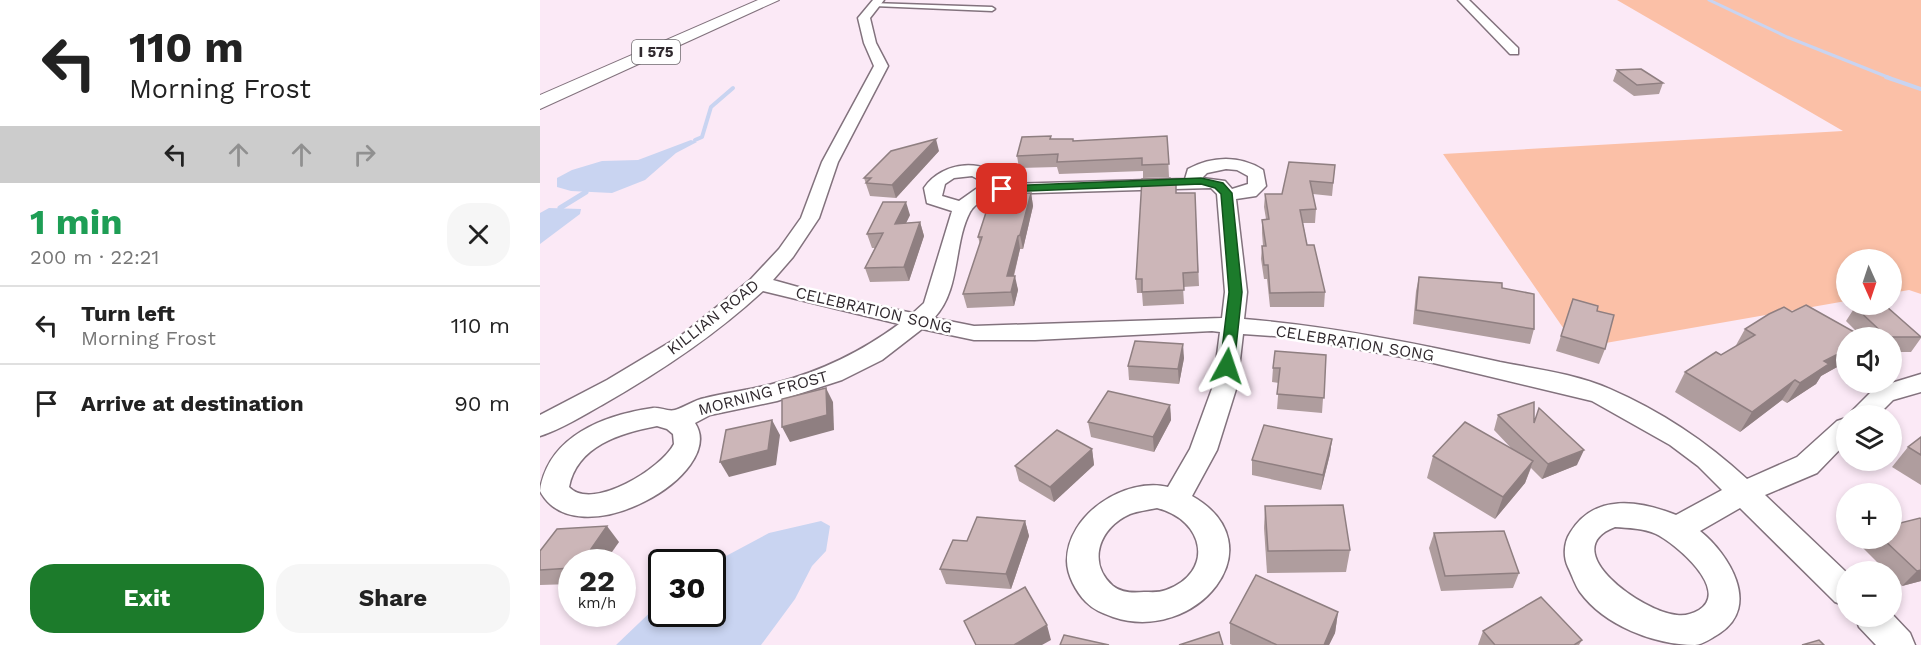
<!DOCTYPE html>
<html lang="en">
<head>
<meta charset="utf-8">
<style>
	:root { --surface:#fff; --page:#f6f6f6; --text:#222; --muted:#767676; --line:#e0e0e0; --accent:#1c7b2b }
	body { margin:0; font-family:"Work Sans",sans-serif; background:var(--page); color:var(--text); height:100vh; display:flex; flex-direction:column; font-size:22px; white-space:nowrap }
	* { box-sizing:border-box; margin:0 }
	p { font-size:20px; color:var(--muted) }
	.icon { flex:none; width:33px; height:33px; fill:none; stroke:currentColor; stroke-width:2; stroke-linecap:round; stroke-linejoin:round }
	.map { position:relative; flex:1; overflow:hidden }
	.sheet { display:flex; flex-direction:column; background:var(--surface); width:540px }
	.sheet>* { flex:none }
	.top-card { background:#fff; color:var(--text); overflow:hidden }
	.needle { width:39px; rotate:177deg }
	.controls { position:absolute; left:1296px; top:249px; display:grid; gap:12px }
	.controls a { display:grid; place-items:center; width:66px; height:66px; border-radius:50%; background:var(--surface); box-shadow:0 3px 9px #0003; font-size:30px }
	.speed { position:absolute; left:18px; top:549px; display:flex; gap:12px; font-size:30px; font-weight:700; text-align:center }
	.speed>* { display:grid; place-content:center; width:78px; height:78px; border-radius:50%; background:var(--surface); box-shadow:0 3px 9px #0003; line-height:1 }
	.speed small { font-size:15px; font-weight:400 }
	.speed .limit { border:3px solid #111; border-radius:9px; background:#fff; color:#111 }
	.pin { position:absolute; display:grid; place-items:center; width:51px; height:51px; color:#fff; margin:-26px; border-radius:12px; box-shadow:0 3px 9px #0006 }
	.me { position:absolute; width:66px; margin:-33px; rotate:5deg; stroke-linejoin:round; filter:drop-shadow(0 0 4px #0008) }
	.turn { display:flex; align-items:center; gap:21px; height:126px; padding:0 30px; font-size:27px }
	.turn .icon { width:78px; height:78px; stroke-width:2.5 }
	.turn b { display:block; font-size:42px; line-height:51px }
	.lanes { display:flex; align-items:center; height:57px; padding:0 30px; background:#0003; justify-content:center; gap:30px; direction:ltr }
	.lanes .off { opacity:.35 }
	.round { display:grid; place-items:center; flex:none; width:63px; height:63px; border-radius:24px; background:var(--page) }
	.headline { display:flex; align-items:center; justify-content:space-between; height:102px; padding:0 30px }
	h1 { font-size:36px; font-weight:700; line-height:45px; color:#1e9e55 }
	.primary-button { display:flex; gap:12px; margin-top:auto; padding:12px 30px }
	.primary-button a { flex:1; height:69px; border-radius:24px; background:var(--accent); color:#fff; font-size:24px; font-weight:700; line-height:69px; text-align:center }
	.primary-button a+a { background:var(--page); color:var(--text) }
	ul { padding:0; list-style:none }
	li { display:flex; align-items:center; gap:18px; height:78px; padding:0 30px; border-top:2px solid var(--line) }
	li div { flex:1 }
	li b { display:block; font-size:22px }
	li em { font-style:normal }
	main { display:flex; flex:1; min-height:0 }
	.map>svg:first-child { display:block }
	.green { fill:#fbc0a7 }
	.water { fill:#c9d4f1 }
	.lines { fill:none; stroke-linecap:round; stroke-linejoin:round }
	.stream-far2 { stroke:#c9d4f1; stroke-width:3 }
	.stream-far1 { stroke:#c9d4f1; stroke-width:4 }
	.stream { stroke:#c9d4f1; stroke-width:5 }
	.lane-casing { stroke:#82727d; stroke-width:3 }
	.street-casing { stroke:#82727d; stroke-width:3 }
	.highway-casing { stroke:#82727d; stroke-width:2 }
	.lane { fill:#fff; fill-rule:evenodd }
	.street { fill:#fff; fill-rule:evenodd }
	.highway { fill:#fff; fill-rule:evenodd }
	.wall { fill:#af9d9e }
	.shaded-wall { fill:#8f7f81 }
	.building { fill:#ccb6b8; stroke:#8f7f81; stroke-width:1.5 }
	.route { fill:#1c7b2b; stroke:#12501c; stroke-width:1.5 }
	.labels { text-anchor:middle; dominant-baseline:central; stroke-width:5; stroke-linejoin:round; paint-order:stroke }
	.shield { fill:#fff; stroke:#6e696d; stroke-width:1.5 }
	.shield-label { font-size:15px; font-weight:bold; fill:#30292e }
	.street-label { font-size:16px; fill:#30292e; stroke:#fff }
</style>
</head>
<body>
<main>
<section class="sheet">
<div class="top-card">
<div class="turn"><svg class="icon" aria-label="left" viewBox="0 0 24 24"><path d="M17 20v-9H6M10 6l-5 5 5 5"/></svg><div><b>110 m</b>Morning Frost</div></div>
<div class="lanes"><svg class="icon" aria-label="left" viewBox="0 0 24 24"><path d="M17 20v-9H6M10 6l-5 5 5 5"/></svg><svg class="icon off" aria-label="ahead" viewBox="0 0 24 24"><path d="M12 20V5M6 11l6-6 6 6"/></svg><svg class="icon off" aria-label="ahead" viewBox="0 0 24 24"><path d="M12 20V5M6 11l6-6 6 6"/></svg><svg class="icon off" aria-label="right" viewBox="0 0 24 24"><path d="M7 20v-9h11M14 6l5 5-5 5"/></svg></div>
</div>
<div class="headline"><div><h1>1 min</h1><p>200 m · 22:21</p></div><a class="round"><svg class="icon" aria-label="close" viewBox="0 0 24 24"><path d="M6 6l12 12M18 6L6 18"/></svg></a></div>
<ul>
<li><svg class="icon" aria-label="left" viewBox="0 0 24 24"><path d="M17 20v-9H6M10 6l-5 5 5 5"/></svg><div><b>Turn left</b><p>Morning Frost</p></div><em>110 m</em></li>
<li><svg class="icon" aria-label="arrive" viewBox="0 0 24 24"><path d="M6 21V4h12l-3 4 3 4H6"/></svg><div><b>Arrive at destination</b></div><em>90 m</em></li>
</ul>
<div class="primary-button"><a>Exit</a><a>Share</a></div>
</section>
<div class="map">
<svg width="1381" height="645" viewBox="0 0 1381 645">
	<rect width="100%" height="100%" fill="#fbe9f6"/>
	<polygon class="green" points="1077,0 1381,0 1381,294 1369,290 1352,293 1352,260 1306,260 1306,301 1037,348 903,154 1303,131"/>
	<g class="water">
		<polygon points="151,140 157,142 136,153 105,180 72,193 31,191 17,187 17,178 32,170 62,161 98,160"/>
		<polygon points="9,208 41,209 40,214 0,244 0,213"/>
		<polygon points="281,521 290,526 286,551 272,566 255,599 221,645 76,645 121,602 122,614 172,614 173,563 229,533"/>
	</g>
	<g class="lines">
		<polyline class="stream-far2" points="1169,0 1247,37 1350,78"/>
		<g class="stream-far1">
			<polyline points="1346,77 1381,89"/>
			<polyline points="155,140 162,137 171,107 193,88"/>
		</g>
		<polyline class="stream" points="20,208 46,192"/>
		<g class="lane-casing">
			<polygon id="lane" points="332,3 452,7 455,9 452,11 334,6"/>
		</g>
		<g class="street-casing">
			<g id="street">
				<path d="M333,0H344L330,18L336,43L348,66L298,162L279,218L253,257L233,280L301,299L373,313L384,303L412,211L387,203L384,188C402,161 446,156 467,184L645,179L648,169C672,156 700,155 723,170L726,186L716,196L696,199L707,292L704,319C790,326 876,343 960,362C996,369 1036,374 1070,389C1121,411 1167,442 1207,479L1257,457L1297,421L1306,418V443L1277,473L1225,495L1306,572V606L1295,602L1200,508L1160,531C1189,554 1221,606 1180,633C1172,638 1164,644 1155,645C1114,645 1064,625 1040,592C1035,585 1032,575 1028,567C1023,557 1024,542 1030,533C1054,493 1099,500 1136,515L1182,490L1158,466L1130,445L1052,401L885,361L748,337L703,334L697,386L677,450L652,496C740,546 655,645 573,617C562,613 554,610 546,602C536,592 527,575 527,561C527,514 585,477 628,487L650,449L673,386L680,332L672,331L495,340H434L382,329L342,360L302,380L237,401L170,415L155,423C189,474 36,560 0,491C8,436 64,415 113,408C120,407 128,412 135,410C145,407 154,400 165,398C188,392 213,390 236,383C282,371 321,352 359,324L223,291C174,336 120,372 62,405C42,416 22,429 0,436V415L67,380L142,335L210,280L239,249L261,218L282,162L334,66L324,43L318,18ZM686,169L697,170L708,176V184L692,189L685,181L662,178L667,173ZM432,176L451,186L436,189L419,201L402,196L405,184L414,178ZM671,188L677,194L685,292L682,318L434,326L394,318C421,290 413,244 430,212C436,201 451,197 462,194ZM117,426L127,429L133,434L134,444C122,468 52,512 29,487C37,446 80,433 117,426ZM617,508C665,520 675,572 626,590C619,593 611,592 604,592C593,593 582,593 573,586C546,562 560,527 590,514C598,511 608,510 617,508ZM1075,527C1088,528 1104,528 1116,534C1135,543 1191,590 1159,610C1152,614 1145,616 1137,615C1104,613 1014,550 1075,527Z"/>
				<polygon points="918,0 929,0 978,48 978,54 970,54"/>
				<polygon points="1381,374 1381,392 1353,400 1337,416 1307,416 1335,388"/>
				<polygon points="1352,614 1370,633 1375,645 1336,645 1319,627 1315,616 1352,616"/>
			</g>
		</g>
		<g class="highway-casing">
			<polygon id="highway" points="218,0 239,0 0,109 0,95"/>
		</g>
		<use href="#lane" class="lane"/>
		<use href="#street" class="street"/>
		<use href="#highway" class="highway"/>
	</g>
	<g class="wall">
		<polygon points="1077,70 1123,83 1119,94 1094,96 1073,81"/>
		<polygon points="627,136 629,177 603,178 603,171 519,174 517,167 479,168 477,156 511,139 534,141"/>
		<polygon points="399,151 356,198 330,196 324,178"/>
		<polygon points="795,165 792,196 773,194 776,209 775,223 763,223 767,245 785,292 784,307 730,307 727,279 724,279 721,259 722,246 723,246 722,233 722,220 726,219 724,207 725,194 742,194"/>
		<polygon points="630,182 636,193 655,193 659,286 643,287 644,304 603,306 602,293 597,293 596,279"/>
		<polygon points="491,193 493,206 483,249 480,249 474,276 478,290 474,306 427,308 423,294 440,244 438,237"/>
		<polygon points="370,215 366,223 380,222 384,236 369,281 330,282 325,268 335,248 332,248 327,234"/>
		<polygon points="879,277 962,288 994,329 990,344 873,324 876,291"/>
		<polygon points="1033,299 1065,349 1059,364 1016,351"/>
		<polygon points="1315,307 1381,337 1381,338 1371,352 1352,352 1352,338 1306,338 1306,362 1281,376 1276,384 1247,403 1242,400 1200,432 1135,392 1145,372 1181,355 1195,347 1205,329 1252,312 1319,334 1306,321"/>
		<polygon points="786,355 782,413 737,409 739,383 732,382 733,368"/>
		<polygon points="644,358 639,384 589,380 588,366"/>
		<polygon points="630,405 631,420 614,452 551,437 548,422"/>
		<polygon points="958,415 994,422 1037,465 1002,479 991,468 985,483 955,519 887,478 893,456 972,449 954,430"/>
		<polygon points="1381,437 1381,485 1352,467 1368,447"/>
		<polygon points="792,439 790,454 781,490 712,475 712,460"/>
		<polygon points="552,449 554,465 514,502 479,481 475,466"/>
		<polygon points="725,506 810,550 806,572 727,573 724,528"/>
		<polygon points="1381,519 1381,581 1362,586 1352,575 1352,572 1347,572 1320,545 1325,538 1352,538"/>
		<polygon points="485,521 489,536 471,589 406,584 400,569 427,541"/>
		<polygon points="894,533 979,573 973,588 901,591 889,548"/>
		<polygon points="79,542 32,562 32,584 0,585 0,551"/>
		<polygon points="798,612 795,633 789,645 692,645 690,644 690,623"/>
		<polygon points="943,631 1042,640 1039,645 938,645"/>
	</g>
	<g class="shaded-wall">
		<polygon points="396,139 399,151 356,198 352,185"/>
		<polygon points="491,193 493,206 483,249 480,235"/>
		<polygon points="366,202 370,215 359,237 355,224"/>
		<polygon points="380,222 384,236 369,281 364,267"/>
		<polygon points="478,236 480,249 470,290 467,276"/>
		<polygon points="475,276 478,290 474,306 471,292"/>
		<polygon points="643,344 644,358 639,384 638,369"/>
		<polygon points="1306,350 1306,362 1281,376 1276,384 1247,403 1260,383 1284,361"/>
		<polygon points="1255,380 1242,400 1200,432 1212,412"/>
		<polygon points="286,388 293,402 294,430 250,442 242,427"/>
		<polygon points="630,405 631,420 614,452 613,437"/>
		<polygon points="232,420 240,435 236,465 189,477 180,462"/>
		<polygon points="792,439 790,454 781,490 783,475"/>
		<polygon points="552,449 554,465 514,502 510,487"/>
		<polygon points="1044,450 1037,465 1002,479 1008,464"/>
		<polygon points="993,461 985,483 955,519 963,497"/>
		<polygon points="485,521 489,536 471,589 466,574"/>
		<polygon points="67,526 79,542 65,562 42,562"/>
		<polygon points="1381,570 1381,581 1362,586 1377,571"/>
		<polygon points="798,612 795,633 789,645 784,645"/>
		<polygon points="507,625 511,640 502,645 474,645"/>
	</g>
	<g class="building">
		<polygon points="1101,69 1123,83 1097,85 1077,70"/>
		<polygon points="511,136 510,139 533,139 533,141 627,136 629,164 602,165 602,158 517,162 518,154 477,156 482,137"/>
		<polygon points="396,139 352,185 326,183 331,178 324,178 351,151"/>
		<polygon points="749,162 795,165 793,183 770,181 776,209 760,210 767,245 774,245 785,292 730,293 728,265 724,265 722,246 726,246 722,220 729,219 725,194 742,194"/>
		<polygon points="630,178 630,182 636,182 636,193 655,193 658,272 643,273 644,290 602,292 602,279 596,279 602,179"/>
		<polygon points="491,193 480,235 478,236 467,276 475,276 471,292 423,294 442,237 438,237 452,194"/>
		<polygon points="343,202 366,202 355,224 380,222 364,267 325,268 343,233 327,234"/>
		<polygon points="879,277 962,283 962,288 994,294 994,329 876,310"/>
		<polygon points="1033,299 1058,306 1057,311 1074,315 1065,349 1021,336"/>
		<polygon points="1266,305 1325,338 1306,338 1306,350 1284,361 1289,364 1260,383 1255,380 1212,412 1145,372 1176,352 1181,355 1215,335 1205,329 1229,314 1244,307 1252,312"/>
		<polygon points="1315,307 1347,307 1381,337 1347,337"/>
		<polygon points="595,341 643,344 638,369 588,366"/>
		<polygon points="735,351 786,355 784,398 737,394 740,368 733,368"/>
		<polygon points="286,388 287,415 242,427 242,399"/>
		<polygon points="568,391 630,405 613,437 548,422"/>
		<polygon points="994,402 994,423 999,408 1044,450 1008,464 958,415"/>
		<polygon points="232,420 228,450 180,462 186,430"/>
		<polygon points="925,422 993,461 963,497 893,456"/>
		<polygon points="724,425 792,439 783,475 712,460"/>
		<polygon points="517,430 552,449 510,487 475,466"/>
		<polygon points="1381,437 1381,455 1368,447"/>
		<polygon points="803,505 810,550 728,551 725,506"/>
		<polygon points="437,517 485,521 466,574 400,569 413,540 427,541"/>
		<polygon points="1380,518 1381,519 1381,570 1377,571 1342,538 1352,538 1352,525"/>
		<polygon points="67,526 42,562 32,562 32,568 0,570 0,551 17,529"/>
		<polygon points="964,531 979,573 905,576 894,533"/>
		<polygon points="716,575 798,612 784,645 737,645 690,623"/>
		<polygon points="485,587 507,625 474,645 436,645 424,621"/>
		<polygon points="1001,597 1042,640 1034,645 955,645 943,631"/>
		<polygon points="679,632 683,645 639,645"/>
		<polygon points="524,635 569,645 520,645"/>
		<polygon points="1279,640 1284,645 1262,645"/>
	</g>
	<polygon class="route" points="661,178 683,183 692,193 702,292 694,366 687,371 680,366 689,292 681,194 675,188 661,184 462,192 457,189 462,186"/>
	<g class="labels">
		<rect class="shield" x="92" y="40" width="48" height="24" rx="4.5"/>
		<g class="shield-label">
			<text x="116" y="52">I 575</text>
		</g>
		<g class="street-label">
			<text transform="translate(334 310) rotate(13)">CELEBRATION SONG</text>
			<text transform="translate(173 317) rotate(-38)">KILLIAN ROAD</text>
			<text transform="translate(815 343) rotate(9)">CELEBRATION SONG</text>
			<text transform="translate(223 393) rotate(-15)">MORNING FROST</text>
		</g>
	</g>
</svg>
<div class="controls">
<a><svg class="needle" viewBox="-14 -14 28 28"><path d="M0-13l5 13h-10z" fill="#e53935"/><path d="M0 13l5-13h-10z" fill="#767676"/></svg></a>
<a><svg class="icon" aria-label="sound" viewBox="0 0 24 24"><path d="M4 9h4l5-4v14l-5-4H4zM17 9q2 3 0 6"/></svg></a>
<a><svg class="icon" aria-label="layers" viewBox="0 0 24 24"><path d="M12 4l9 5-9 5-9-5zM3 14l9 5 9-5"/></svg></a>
<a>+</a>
<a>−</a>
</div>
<div class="speed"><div>22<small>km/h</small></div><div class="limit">30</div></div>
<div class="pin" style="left:462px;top:189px;background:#d93025"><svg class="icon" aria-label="arrive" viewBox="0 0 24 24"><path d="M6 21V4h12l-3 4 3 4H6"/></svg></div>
<svg class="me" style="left:687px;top:366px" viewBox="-20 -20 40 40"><path d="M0-17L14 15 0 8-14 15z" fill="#1c7b2b" stroke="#fff" stroke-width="4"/></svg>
</div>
</main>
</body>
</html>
